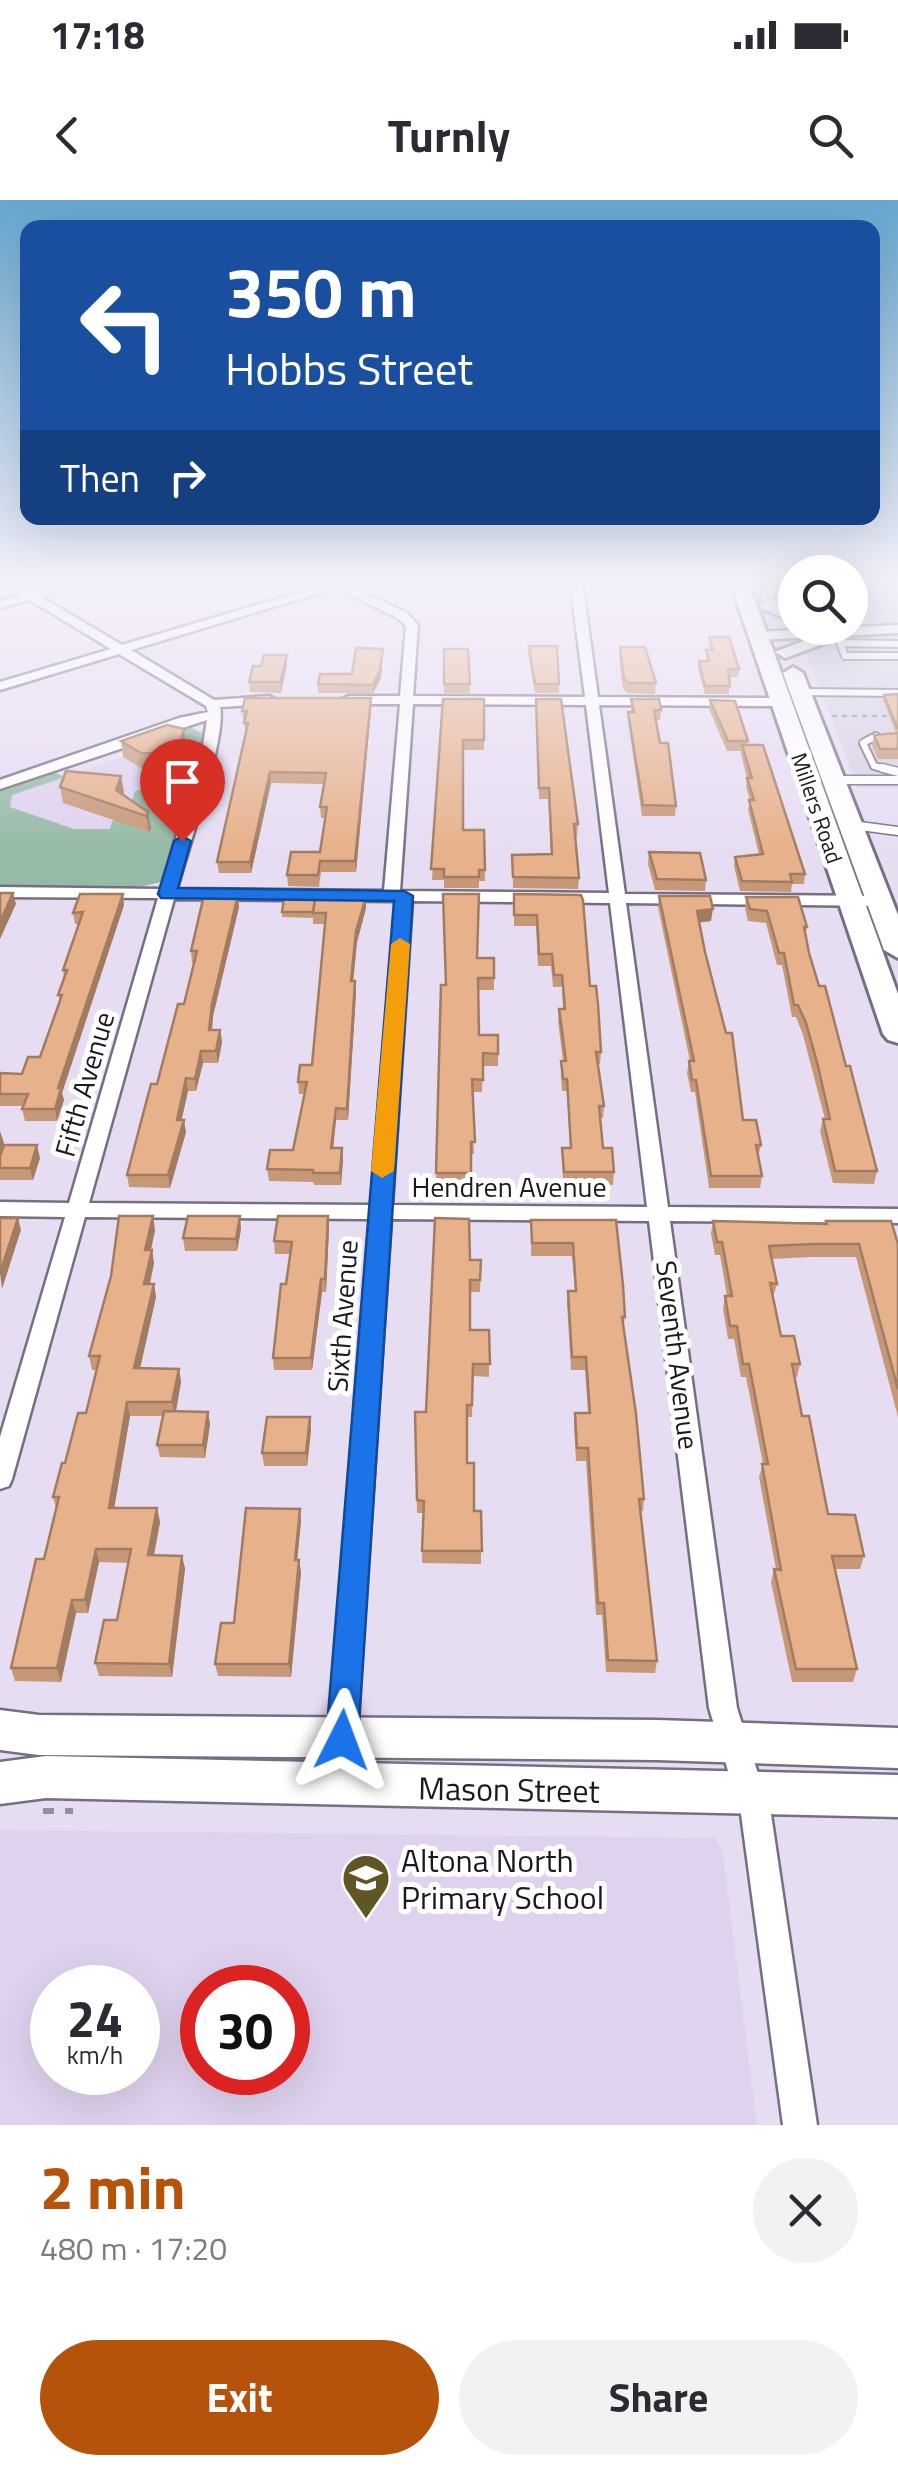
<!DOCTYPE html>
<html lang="en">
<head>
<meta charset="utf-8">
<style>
	:root { --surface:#fff; --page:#f2f2f3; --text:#2b2b33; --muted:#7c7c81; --accent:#b45309 }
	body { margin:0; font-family:"Titillium Web",sans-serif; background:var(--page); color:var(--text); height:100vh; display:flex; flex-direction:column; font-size:38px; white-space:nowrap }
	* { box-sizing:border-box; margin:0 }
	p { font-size:32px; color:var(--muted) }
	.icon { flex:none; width:55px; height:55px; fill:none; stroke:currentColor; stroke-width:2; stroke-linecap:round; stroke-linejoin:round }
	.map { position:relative; height:1925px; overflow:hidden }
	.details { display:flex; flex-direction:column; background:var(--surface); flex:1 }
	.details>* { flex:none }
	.guide { position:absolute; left:20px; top:20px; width:860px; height:305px; border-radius:20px; box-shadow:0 10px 40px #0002; background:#1a4fa0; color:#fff; overflow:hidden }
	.buttons { position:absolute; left:778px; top:355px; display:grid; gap:20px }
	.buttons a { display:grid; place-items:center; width:90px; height:90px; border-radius:50%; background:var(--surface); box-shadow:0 10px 40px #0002; font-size:50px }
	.speed { position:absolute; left:30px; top:1765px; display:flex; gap:20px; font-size:50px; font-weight:700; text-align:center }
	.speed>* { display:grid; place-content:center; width:130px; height:130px; border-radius:50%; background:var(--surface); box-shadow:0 10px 40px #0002; line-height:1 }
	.speed small { font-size:25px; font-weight:400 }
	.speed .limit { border:15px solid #d22; background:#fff; color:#111 }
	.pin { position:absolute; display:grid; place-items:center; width:85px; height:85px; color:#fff; margin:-102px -42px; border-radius:50% 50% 50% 0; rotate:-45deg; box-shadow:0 0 10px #0007 }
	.pin .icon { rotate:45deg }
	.me { position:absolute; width:110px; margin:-55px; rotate:3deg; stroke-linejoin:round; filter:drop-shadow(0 0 8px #0008) }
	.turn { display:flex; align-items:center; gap:35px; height:210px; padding:0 40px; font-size:45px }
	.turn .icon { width:130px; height:130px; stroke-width:2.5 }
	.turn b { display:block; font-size:70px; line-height:85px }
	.then { display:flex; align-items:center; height:95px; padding:0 40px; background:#0003; gap:20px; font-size:38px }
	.round { display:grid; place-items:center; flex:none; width:105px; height:105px; border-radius:52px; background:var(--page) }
	.overview { display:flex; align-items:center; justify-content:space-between; height:170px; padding:0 40px }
	h1 { font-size:60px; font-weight:700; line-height:75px; color:var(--accent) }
	.primary-button { display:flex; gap:20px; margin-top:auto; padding:20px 40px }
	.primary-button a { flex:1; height:115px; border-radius:60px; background:var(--accent); color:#fff; font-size:40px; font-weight:700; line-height:115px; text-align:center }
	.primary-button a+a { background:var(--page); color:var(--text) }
	.status { display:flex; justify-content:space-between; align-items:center; height:70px; padding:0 50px; background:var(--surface); direction:ltr }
	.status svg { height:28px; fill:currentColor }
	header { display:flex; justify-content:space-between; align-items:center; height:130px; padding:0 40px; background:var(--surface); font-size:45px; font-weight:700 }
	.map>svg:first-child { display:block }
	.commercial { fill:#d7d0e5 }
	.built { fill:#dfd2ef; fill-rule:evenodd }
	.green { fill:#95baa5 }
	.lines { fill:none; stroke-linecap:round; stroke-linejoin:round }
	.lane-far1-casing { stroke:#776e81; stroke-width:10 }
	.lane-casing { stroke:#776e81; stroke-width:11 }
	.street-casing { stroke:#776e81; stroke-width:5 }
	.secondary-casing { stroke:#776e81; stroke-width:5 }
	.primary-casing { stroke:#776e81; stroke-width:6 }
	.path-far1 { stroke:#958e9e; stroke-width:2.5; stroke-dasharray:5 5; stroke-linecap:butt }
	.path { stroke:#958e9e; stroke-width:6; stroke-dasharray:11 11; stroke-linecap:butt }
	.lane-far1 { stroke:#fff; stroke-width:6 }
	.lane { stroke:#fff; stroke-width:8 }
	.street { fill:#fff; fill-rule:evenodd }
	.secondary { fill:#fff; fill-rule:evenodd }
	.primary { fill:#fff; fill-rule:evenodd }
	.wall { fill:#c79878 }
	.shaded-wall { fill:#a27c61 }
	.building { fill:#e7b18b; stroke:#a27c61; stroke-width:2.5 }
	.route { fill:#1a73e8; stroke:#114b97; stroke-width:2.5 }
	.slow { fill:#f59e0b }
	.labels { text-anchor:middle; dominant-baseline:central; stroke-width:10; stroke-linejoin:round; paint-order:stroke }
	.far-street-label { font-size:22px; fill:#1c1820; stroke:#fff }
	.street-label { font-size:28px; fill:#1c1820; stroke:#fff }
	.near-street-label { font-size:32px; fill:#1c1820; stroke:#fff }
	.near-poi-label { font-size:32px; fill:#1c1820; stroke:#fff; text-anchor:start }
</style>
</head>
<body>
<div class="status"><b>17:18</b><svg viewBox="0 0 49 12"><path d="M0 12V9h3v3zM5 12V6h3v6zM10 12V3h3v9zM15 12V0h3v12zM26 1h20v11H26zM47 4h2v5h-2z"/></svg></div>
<header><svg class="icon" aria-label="back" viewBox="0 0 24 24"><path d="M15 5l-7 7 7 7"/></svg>Turnly<svg class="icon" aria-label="search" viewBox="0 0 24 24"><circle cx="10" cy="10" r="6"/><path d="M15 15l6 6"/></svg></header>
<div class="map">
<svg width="898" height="1925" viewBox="0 0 898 1925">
	<rect width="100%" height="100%" fill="#e7ddf3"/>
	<polygon class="commercial" points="850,381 898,381 898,588 858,588 805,451 800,428 850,428"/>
	<g class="built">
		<polygon points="169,541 186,544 179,570 110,629 74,629 10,607 12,595"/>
		<path d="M0,1630L715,1638L723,1653L757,1925H0ZM52,1788H138V1872H52ZM202,1788H288V1872H202Z"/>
	</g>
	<polygon class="green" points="192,528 204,534 161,682 139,687 0,686 0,590 54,572 65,577 12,595 10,607 74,629 110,629 113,620 127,616 135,591 154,587 160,569 179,569 179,530"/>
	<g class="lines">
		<g class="lane-far1-casing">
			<g id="lane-far1">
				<polyline points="898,444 840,443 845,456 898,456"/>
				<polyline points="801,492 898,493"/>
				<polyline points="876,536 863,543 874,566 893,571"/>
			</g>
		</g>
		<g class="lane-casing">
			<g id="lane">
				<polyline points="883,568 898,572"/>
				<polyline points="834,580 898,580"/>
				<polyline points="852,625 898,631"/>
			</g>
		</g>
		<g class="street-casing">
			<g id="street">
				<path d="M0,381H14L33,392L74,381H93L41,397L122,445L327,384L324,381H350L347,385L407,413L418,425L413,496L585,497L570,381H582L598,497L781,498L788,502L781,506L599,505L625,694L879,696L887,701L879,706L626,703L668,1007L898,1009V1023L670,1021L737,1508L771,1614L817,1925H783L741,1614L709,1508L649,1021L391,1019L356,1540L352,1550L342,1553L332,1550L328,1540L370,1019L85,1017L12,1279L9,1286L0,1289V1237L65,1017L0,1016V1002L69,1003L158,698L0,697V687L161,689L203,545L207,520L0,589V580L179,518L208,512L206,506L119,454L0,490V482L111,449L30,400L0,408V401L22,395ZM336,388L399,419L406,426L400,496H348L341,500L348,504H400L384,691L177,689C186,654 227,536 220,507L269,504L276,500L269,496L214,500L131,450ZM413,504L586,505L609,693L400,691ZM174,699L396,701L371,1005L89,1003ZM412,701L610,703L647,1007L392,1005Z"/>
				<polygon points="766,381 778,381 773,399 767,402 761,399"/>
				<polygon points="898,425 898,433 759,440 753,436 759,432"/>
			</g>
		</g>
		<g class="secondary-casing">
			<g id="secondary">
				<polygon points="0,1510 39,1515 657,1520 898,1528 898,1568 657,1560 39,1555 0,1550"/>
				<polygon points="46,1556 898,1575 898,1617 46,1598 0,1604 0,1562"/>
			</g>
		</g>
		<g class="primary-casing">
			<g id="primary">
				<polygon points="730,381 748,381 898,794 898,843 888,840 883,834"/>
				<polygon points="769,399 795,409 795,422 762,409 760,405"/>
				<polygon points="837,428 845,433 842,437 785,458 775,452"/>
				<polygon points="793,467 803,473 898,715 898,758 884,750 783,473"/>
			</g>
		</g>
		<polyline class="path-far1" points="832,516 898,516"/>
		<polyline class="path" points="43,1611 73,1611"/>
		<use href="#lane-far1" class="lane-far1"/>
		<use href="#lane" class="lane"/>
		<use href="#street" class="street"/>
		<use href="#secondary" class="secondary"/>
		<use href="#primary" class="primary"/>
	</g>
	<g class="wall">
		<polygon points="850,381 856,381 854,392 850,392"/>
		<polygon points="709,437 739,469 738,477 729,477 729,494 705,494 698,469 699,461 706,461 706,450 710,450 709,445"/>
		<polygon points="529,446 559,484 559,493 535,493 528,454"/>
		<polygon points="620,447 656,483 655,494 628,493 623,489 619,457"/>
		<polygon points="383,449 381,478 373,493 318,493 318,484 352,474"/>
		<polygon points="444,449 468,449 470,493 444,493"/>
		<polygon points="287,455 287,465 281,493 250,492 249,482 261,466"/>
		<polygon points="898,494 898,559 878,559 872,546 874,535 896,533 883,500 884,495"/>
		<polygon points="443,499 484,499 484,550 463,550 463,630 484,630 485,681 479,681 479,688 444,688 444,680 432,680"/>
		<polygon points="631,499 661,510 660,520 655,520 676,606 675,616 642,616 628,521 628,512 631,512"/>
		<polygon points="710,500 748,541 747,545 805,674 804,684 792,684 791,692 740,691 734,666 735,657 759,654 748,610 750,600 746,587 747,578 741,554 741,551 727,551 709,509"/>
		<polygon points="371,509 356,672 321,672 319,687 288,686 287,675 320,652 325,618 321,618 320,607 324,584 271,583 251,673 219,673 217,662 246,534 242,511"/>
		<polygon points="536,509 578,624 577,636 575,636 579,678 578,689 513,688 512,655 551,654 548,599 539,599"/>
		<polygon points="121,541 186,544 179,570 143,569 123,557"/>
		<polygon points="60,587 124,592 123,594 148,612 151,628 149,632 63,603"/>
		<polygon points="649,652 706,680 705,691 655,690 648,664"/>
		<polygon points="514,694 581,695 590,786 601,852 600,864 598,864 604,906 603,918 600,918 603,948 614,972 613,985 563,984 562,948 570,948 567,891 562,891 561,873 561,861 563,861 558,821 559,809 563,809 562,787 553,787 551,766 538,766 536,726 514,726"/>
		<polygon points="238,695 239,707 213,816 212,830 220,830 222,842 218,863 203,863 196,891 188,891 181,920 186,932 170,988 129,987 127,975 184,804 194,763 192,763 191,751"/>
		<polygon points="659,696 711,721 699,722 743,920 761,945 758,957 762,976 760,988 709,988 695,892 691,892 687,873 689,861 690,861 658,707"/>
		<polygon points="366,697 366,708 357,742 353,781 355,781 356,793 348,920 336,920 333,948 343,960 341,985 314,985 313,982 269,981 267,969 293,950 304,894 299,894 298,882 312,865 325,724 313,724 313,718 282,717 282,712"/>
		<polygon points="746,697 807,727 805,735 809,753 846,866 877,971 874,984 833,983 820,931 823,919 825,919 803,835 796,817 792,817 782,765 777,765 766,723 748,721 745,708"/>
		<polygon points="124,705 62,893 64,900 57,921 25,921 22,909 23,906 0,906 0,873 22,874 40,857 60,801 58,795 64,778 63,770 79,724 75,724 73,713"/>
		<polygon points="478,758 494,778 494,790 478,790 479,835 498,835 498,866 483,866 482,892 472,892 474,954 471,954 471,986 436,985 441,785 446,785"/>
		<polygon points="0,956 40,958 33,980 0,980"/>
		<polygon points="531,1020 616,1020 625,1117 623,1129 644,1299 643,1311 641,1311 657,1461 655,1473 606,1472 602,1415 596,1415 586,1261 576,1261 574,1226 575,1213 588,1213 585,1170 571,1170 567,1103 568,1091 575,1091 572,1056 531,1056"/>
		<polygon points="713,1021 826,1024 826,1021 898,1044 898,1217 856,1057 811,1057 772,1059 777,1084 773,1097 781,1136 800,1164 797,1177 794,1177 802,1216 828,1314 864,1356 860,1369 835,1369 857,1469 853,1482 792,1482 771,1382 774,1369 776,1369 759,1277 763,1264 746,1177 741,1177 734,1139 728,1139 723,1109 725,1096 727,1096 720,1055 715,1055 711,1034"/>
		<polygon points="241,1029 237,1051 185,1051 183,1038"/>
		<polygon points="329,1029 326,1092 322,1092 312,1170 274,1170 273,1158 290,1054 275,1054 274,1041"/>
		<polygon points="155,1030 151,1050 154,1063 150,1084 154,1084 156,1097 140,1168 179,1169 181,1182 176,1211 208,1212 210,1224 205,1258 160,1257 157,1245 163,1216 130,1216 114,1308 157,1308 160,1322 154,1356 182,1356 185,1369 172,1477 99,1476 95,1463 117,1420 128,1363 99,1362 88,1413 76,1413 61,1482 15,1481 11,1468 44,1359 56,1308 53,1297 65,1263 86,1213 97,1170 92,1170 89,1156"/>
		<polygon points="470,1060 481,1060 480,1092 470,1092 470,1130 489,1130 489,1177 473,1176 472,1217 467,1217 467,1263 474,1311 481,1311 481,1364 422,1363 423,1313 417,1313 415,1212 426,1212"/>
		<polygon points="310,1217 311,1230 307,1266 264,1266 262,1253"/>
		<polygon points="301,1321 297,1360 299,1360 301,1372 291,1477 218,1476 215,1464 234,1423"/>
	</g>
	<g class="shaded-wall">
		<polygon points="383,449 381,478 373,493 373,485"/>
		<polygon points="287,455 287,465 281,493 280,482"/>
		<polygon points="371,498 371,509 356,672 355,661"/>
		<polygon points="184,529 186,544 179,570 177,554"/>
		<polygon points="270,572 271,583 251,673 250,662"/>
		<polygon points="121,576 124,592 119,606 116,590"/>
		<polygon points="148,612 151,628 149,632 146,616"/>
		<polygon points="13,693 16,704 0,739 0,722"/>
		<polygon points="123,694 124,705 62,893 64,900 57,921 55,909 58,888"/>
		<polygon points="238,695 239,707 213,816 211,842 209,830 212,804"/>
		<polygon points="366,697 366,708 357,742 352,793 351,781 356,731"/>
		<polygon points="713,709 711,721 696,723 697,711"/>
		<polygon points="355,781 356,793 348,920 347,909"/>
		<polygon points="220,830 222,842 218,863 216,851"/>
		<polygon points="201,851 203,863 196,891 195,879"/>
		<polygon points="186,878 188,891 179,932 177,920"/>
		<polygon points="336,908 336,920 332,960 331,948"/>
		<polygon points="184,920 186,932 170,988 168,975"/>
		<polygon points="0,931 4,943 0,953"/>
		<polygon points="37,945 40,958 33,980 30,968"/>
		<polygon points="342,948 343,960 341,985 340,973"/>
		<polygon points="153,1016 155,1030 148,1063 145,1050"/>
		<polygon points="240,1016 241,1029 237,1051 236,1039"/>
		<polygon points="328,1016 329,1029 326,1092 325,1079"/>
		<polygon points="18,1018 21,1030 2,1089 0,1073"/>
		<polygon points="152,1050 154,1063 147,1097 144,1084"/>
		<polygon points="321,1079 322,1092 312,1170 311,1158"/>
		<polygon points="154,1084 156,1097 137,1182 134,1168"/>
		<polygon points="179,1169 181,1182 175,1216 172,1202"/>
		<polygon points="127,1202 130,1216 112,1321 109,1308"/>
		<polygon points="208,1212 210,1224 205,1258 203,1245"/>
		<polygon points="310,1217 311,1230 307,1266 306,1253"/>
		<polygon points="157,1308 160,1322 151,1369 148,1355"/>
		<polygon points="300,1309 301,1321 296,1372 295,1360"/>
		<polygon points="96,1349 99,1362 88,1413 85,1400"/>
		<polygon points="182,1356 185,1369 172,1477 169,1464"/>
		<polygon points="299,1360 301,1372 291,1477 289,1464"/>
		<polygon points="72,1400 76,1413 61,1482 57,1468"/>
	</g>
	<g class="building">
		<polygon points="709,437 729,437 739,469 728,469 730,486 705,486 699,461 709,461 706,450 713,450"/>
		<polygon points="529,446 557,446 559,484 535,484"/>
		<polygon points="620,447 645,447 656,483 629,483 624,479"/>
		<polygon points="356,448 383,449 380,470 373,485 318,484 320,474 352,474"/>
		<polygon points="444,449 468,449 470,484 444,484"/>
		<polygon points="264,455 287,455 280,482 249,482 253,466 261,466"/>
		<polygon points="898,494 898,528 897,528 884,495"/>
		<polygon points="245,498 371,498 355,661 320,661 318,675 287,675 291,652 320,652 327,607 320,607 326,573 270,572 250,662 217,662 248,523 244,523 247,511 242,511"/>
		<polygon points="443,499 484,499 484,540 463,540 463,630 484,630 485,670 479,670 479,677 444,677 444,669 431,669"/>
		<polygon points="536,499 561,499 578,624 574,624 579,678 513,677 512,655 552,654 549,588 539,588"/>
		<polygon points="631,499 659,499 661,510 654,510 660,543 668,543 676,606 643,605 628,512 634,512"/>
		<polygon points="710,500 735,501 748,541 728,541"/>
		<polygon points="167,525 184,529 177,554 141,553 121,541"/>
		<polygon points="898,533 898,549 880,549 874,535"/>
		<polygon points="742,545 763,545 805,674 790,674 792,682 742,681 735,657 763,654 749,600 754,600 747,578 752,578"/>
		<polygon points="66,571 121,576 116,590 148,612 146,616 60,587"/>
		<polygon points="649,652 700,653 706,680 657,679"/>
		<polygon points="0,693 13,693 0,722"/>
		<polygon points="80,694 123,694 58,888 61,888 55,909 22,909 28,894 0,894 0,873 22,874 28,857 40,857 62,795 58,795 67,770 63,770 83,712 73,713"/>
		<polygon points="443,694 479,694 477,758 494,758 494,778 478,778 479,835 498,835 498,854 483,853 483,880 472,879 475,942 471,942 471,973 436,973 441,785 446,785"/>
		<polygon points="514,694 581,695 583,700 590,786 596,786 598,804 601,852 596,852 604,906 599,906 603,948 612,948 614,972 564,972 562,948 571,948 567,879 563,879 561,861 566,861 559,809 565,809 562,775 554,775 552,754 539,754 537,715 514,715"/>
		<polygon points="204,695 238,695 212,804 209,830 220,830 216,851 201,851 195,879 186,878 177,920 184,920 168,975 127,975 151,884 157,884 178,804 184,804 197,751 191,751"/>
		<polygon points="659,696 710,696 713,709 697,711 705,752 726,833 732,833 743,920 756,920 761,945 756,945 762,976 711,976 696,880 692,880 689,861 694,861"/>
		<polygon points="315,697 366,697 356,731 351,781 355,781 347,909 336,908 331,948 342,948 340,973 313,973 313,970 267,969 270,950 293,950 307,882 298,882 300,865 312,865 326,713 313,713"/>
		<polygon points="746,697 798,697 807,727 804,727 809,753 819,786 825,786 846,866 850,866 877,971 835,971 823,919 830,919 818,866 806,823 798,805 794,805 784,753 779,753 767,711 750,709"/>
		<polygon points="284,698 315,698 313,712 282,712"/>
		<polygon points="4,945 37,945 30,968 0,968 0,956"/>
		<polygon points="119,1016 153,1016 145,1050 152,1050 144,1084 154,1084 134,1168 179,1169 172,1202 127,1202 109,1308 157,1308 148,1355 182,1356 169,1464 95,1463 104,1420 117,1420 131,1349 96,1349 85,1400 72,1400 57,1468 11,1468 36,1359 44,1359 59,1297 53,1297 62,1263 65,1263 78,1213 86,1213 100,1156 89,1156 111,1076"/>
		<polygon points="188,1016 240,1016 236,1039 183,1038"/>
		<polygon points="278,1016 328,1016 325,1079 321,1079 311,1158 273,1158 281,1084 286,1084 292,1042 274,1041"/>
		<polygon points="0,1018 18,1018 0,1073"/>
		<polygon points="435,1018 469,1019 470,1060 481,1060 480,1080 470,1080 470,1130 489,1130 490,1164 473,1164 472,1205 467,1205 467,1263 474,1263 474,1311 481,1311 482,1351 422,1351 424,1301 417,1300 415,1212 426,1212"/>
		<polygon points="531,1020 616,1020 623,1085 625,1117 622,1117 636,1214 644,1299 639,1299 657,1461 608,1460 604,1403 598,1403 588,1248 577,1248 575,1213 590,1213 586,1157 572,1157 568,1091 576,1091 573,1043 532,1043"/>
		<polygon points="713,1021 827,1024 826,1021 891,1021 898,1044 898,1189 859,1044 814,1044 769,1046 777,1084 770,1083 781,1136 794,1136 800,1164 792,1164 802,1216 809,1216 828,1314 855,1315 864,1356 832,1356 857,1469 796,1469 774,1369 781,1370 762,1264 768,1264 749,1164 743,1164 737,1126 730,1126 725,1096 732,1096 722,1042 717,1042"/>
		<polygon points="164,1211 208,1212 203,1245 157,1245"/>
		<polygon points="267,1217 310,1217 306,1253 262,1253"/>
		<polygon points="246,1308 300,1309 295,1360 299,1360 289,1464 215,1464 221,1423 234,1423"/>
	</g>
	<linearGradient id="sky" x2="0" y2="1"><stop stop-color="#67a6ce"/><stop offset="0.59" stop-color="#f4f0fa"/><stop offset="1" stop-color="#f4f0fa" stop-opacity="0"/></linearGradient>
	<rect width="898" height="651" fill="url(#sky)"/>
	<polygon class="route" points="182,636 191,641 178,688 404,691 413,696 358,1540 354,1551 342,1556 330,1551 326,1540 394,701 161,698 158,694 174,641"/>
	<polygon class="slow" points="400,738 410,744 394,971 382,978 371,971 391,744"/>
	<defs>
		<g id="school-pin" transform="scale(2.5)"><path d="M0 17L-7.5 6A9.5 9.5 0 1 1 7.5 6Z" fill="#605623" stroke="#fff"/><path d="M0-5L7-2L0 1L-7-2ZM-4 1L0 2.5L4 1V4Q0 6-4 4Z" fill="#fff"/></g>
	</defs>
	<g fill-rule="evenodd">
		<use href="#school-pin" x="366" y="1678"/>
	</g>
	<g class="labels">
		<g class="far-street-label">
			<text transform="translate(817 608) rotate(71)">Millers Road</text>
		</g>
		<g class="street-label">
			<text transform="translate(84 884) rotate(-74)">Fifth Avenue</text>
			<text x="509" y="986">Hendren Avenue</text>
			<text transform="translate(342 1116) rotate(-86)">Sixth Avenue</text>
			<text transform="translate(678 1155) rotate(83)">Seventh Avenue</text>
		</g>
		<g class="near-street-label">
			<text transform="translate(509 1589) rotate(1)">Mason Street</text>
		</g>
		<g class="near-poi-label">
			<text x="401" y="1660">Altona North<tspan x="401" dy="37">Primary School</tspan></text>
		</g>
	</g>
</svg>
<div class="buttons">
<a><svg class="icon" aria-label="search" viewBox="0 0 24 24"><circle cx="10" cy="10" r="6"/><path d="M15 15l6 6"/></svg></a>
</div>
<div class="speed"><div>24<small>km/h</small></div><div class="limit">30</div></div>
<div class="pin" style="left:182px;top:641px;background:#d93025"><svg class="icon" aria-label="arrive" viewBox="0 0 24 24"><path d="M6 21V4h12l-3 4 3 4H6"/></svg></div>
<svg class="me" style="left:342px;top:1540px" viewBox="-20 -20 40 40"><path d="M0-17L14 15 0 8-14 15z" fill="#1a73e8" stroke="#fff" stroke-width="4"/></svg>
<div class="guide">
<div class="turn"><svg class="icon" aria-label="left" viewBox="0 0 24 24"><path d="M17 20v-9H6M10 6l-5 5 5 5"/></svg><div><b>350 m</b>Hobbs Street</div></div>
<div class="then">Then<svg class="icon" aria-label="right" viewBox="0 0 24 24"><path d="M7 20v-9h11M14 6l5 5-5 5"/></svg></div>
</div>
</div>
<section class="details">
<div class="overview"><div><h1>2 min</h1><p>480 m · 17:20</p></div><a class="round"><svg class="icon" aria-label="close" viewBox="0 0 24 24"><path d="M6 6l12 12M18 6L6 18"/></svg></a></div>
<div class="primary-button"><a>Exit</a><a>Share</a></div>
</section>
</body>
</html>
